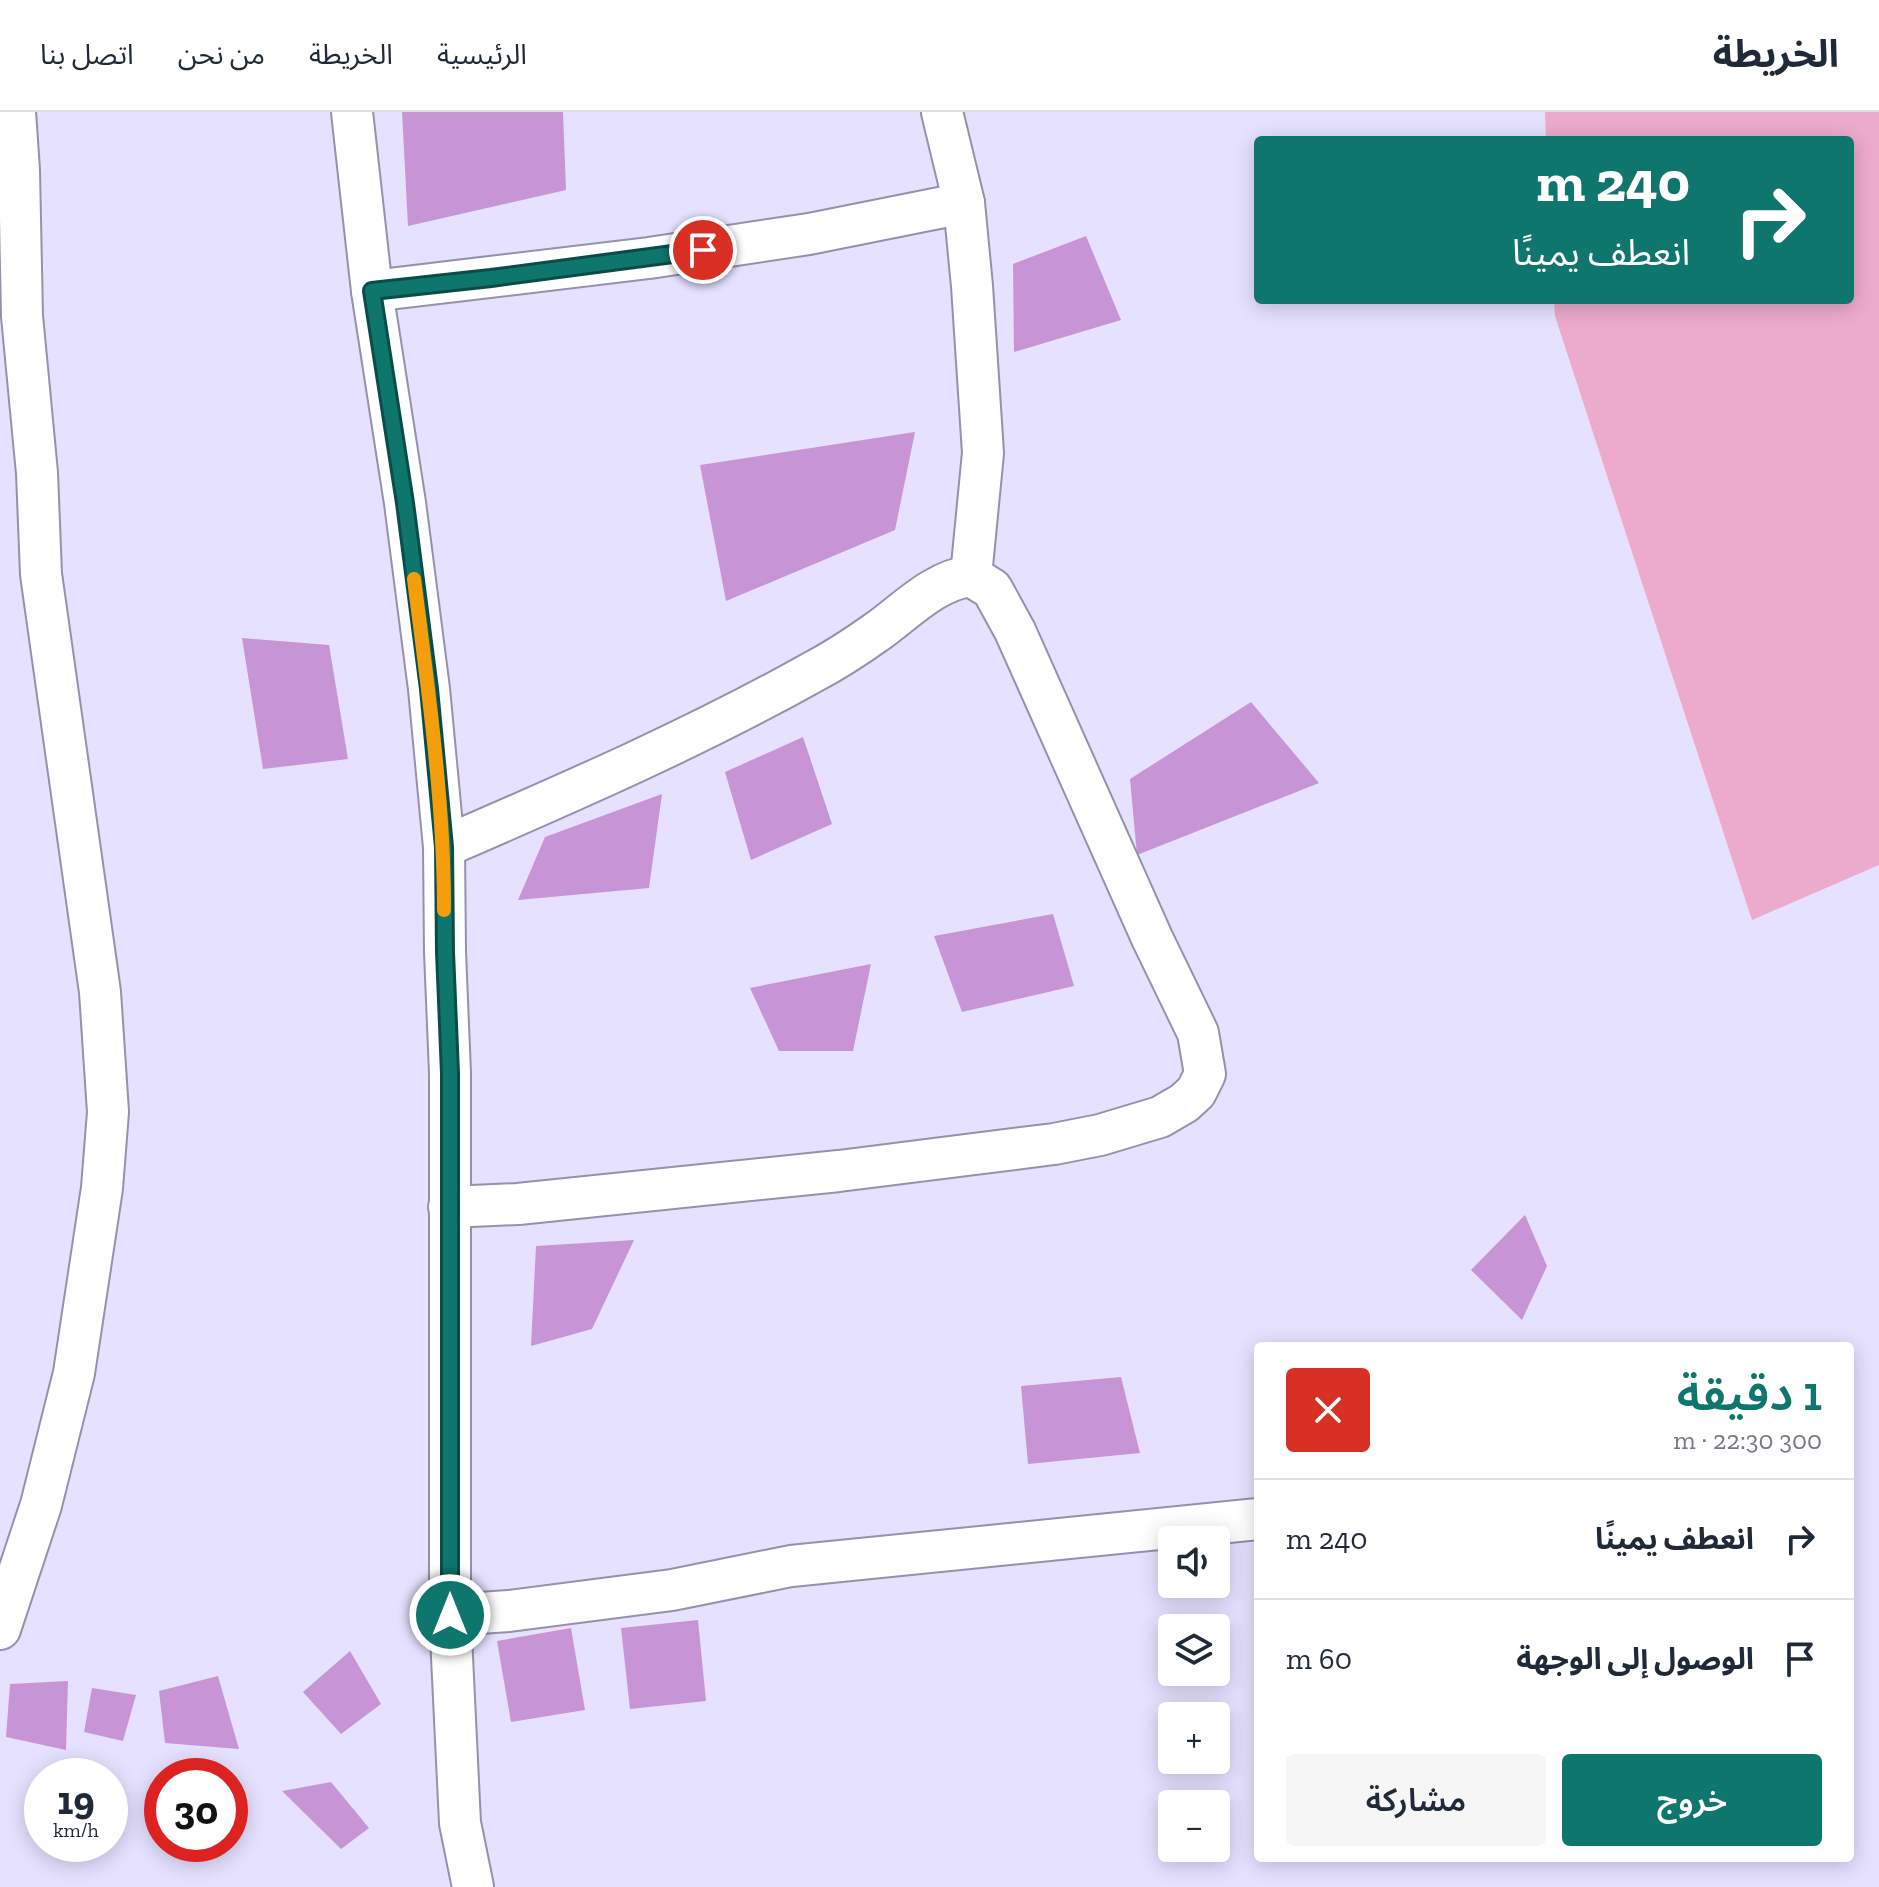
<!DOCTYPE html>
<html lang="ar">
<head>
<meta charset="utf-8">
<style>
	:root { --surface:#fff; --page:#f6f6f7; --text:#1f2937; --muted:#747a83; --line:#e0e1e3; --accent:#0f766e }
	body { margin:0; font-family:"Zilla Slab","Noto Sans Arabic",serif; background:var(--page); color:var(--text); direction:rtl; height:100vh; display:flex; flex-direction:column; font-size:30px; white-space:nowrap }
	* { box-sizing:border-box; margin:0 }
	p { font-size:26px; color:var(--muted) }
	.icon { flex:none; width:44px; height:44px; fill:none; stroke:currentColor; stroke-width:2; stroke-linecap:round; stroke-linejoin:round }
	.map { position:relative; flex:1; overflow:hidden; direction:ltr }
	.drawer { position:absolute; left:1254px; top:1230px; width:600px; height:520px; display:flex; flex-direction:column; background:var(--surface); border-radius:8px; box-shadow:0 4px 20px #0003; direction:rtl }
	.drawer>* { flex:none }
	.banner { position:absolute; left:1254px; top:24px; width:600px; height:168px; border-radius:8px; box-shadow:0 4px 20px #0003; direction:rtl; background:#0f766e; color:#fff; overflow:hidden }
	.buttons { position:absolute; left:1158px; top:1414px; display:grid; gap:16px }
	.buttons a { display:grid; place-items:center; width:72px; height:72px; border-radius:8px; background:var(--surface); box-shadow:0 4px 20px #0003; font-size:40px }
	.speed { position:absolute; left:24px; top:1646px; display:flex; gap:16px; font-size:40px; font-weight:700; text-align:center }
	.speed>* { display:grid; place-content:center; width:104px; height:104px; border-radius:50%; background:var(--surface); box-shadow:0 4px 20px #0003; line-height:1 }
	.speed small { font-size:20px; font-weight:400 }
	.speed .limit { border:12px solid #d22; background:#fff; color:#111 }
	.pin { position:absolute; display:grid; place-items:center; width:68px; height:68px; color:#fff; margin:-34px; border:4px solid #fff; border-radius:50%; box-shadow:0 2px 8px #0007 }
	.me { position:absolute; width:88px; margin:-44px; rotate:0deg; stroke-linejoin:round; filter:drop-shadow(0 0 6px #0008) }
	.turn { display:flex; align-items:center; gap:28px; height:168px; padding:0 32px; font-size:36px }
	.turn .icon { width:104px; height:104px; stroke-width:2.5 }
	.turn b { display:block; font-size:56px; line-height:68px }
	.round { display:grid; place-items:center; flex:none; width:84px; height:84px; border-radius:8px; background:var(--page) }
	.summary { display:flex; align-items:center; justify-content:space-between; height:136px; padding:0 32px }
	h1 { font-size:48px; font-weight:600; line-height:60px; color:var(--accent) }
	.button { display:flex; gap:16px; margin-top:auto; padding:16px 32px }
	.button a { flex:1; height:92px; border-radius:8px; background:var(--accent); color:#fff; font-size:32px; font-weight:600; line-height:92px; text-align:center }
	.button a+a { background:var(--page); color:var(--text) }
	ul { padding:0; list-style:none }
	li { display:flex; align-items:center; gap:24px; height:120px; padding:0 32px; border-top:2px solid var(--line) }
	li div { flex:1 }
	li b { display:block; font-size:30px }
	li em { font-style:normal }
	header { display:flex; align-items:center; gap:48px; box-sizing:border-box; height:112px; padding:0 40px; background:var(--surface); border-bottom:2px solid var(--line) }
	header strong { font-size:38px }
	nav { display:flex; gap:44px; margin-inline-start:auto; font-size:28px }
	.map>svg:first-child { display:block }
	.green { fill:#ecaacd }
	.building { fill:#c795d5 }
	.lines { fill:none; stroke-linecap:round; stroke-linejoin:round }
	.street-casing { stroke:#9491ac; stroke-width:44 }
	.street { stroke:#fff; stroke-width:40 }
	.route-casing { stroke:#0a4d48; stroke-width:20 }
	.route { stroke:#0f766e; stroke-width:14 }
	.slow { stroke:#f59e0b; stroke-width:14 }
</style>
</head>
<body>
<header>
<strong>الخريطة</strong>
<nav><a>الرئيسية</a><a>الخريطة</a><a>من نحن</a><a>اتصل بنا</a></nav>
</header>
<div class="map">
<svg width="1879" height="1775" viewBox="0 0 1879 1775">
	<rect width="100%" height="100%" fill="#e5e1ff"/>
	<polygon class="green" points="1545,0 1879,0 1879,753 1752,808 1555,204 1554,188 1850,188 1850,28 1546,28"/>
	<g class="building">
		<polygon points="402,0 563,0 566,78 408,114"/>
		<polygon points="1086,124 1121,208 1014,240 1013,152"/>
		<polygon points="915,320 895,418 726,489 700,353"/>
		<polygon points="242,526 329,533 348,647 263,657"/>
		<polygon points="1251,590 1319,671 1137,743 1130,667"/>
		<polygon points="803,625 832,712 751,748 725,660"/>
		<polygon points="662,682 649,776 518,788 545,725"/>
		<polygon points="1053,802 1074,874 962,900 934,824"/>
		<polygon points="871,852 853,939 779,939 750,876"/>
		<polygon points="1525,1103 1547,1154 1522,1208 1471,1158"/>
		<polygon points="634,1128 592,1217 531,1234 536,1134"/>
		<polygon points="1121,1265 1140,1341 1028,1352 1021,1274"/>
		<polygon points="698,1508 706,1589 630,1597 621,1516"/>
		<polygon points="571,1516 585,1598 511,1610 497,1529"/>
		<polygon points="350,1539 381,1592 341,1622 303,1580"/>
		<polygon points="218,1564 239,1637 165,1631 159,1579"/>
		<polygon points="68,1569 66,1638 6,1625 10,1572"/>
		<polygon points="92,1576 136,1583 123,1629 84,1620"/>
		<polygon points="331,1670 369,1716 341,1737 282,1679"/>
	</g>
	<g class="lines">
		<g class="street-casing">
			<g id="street">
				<polyline points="352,0 372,179 405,391 429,577 444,735 445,840 450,961 450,1503 460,1711 473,1775"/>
				<polyline points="942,0 964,91 972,174 983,341 971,464"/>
				<polyline points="372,179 649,146 809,122 964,91"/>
				<path d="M444,735C568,681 693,627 811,561C834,549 857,534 878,519C906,499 935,468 971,464L992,477L1015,519L1152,826L1198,921L1205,962L1196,980L1184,991L1160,1005L1100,1023L1054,1032L839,1059L518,1092L449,1095"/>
				<polyline points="450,1503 509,1499 672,1478 791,1454 1258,1407"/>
				<polyline points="0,1517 41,1393 74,1261 102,1076 108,1000 100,880 41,462 37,361 22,204 19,58 15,0"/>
			</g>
		</g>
		<use href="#street" class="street"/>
	</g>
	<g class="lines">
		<g class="route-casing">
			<polyline id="route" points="450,1503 450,961 445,840 444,735 429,577 405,391 372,179 491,166 703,138"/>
		</g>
		<use href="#route" class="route"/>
		<path class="slow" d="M414,467C428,577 444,687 444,798"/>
	</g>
</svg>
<div class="buttons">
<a><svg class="icon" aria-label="sound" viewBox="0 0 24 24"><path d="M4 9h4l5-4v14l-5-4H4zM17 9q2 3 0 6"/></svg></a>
<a><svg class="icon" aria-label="layers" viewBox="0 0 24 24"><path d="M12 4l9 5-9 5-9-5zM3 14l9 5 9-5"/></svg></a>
<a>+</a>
<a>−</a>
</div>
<div class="speed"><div>19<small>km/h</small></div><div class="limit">30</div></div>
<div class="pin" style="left:703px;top:138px;background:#d93025"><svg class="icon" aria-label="arrive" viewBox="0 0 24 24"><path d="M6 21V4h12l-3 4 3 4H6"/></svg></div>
<svg class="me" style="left:450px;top:1503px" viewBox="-20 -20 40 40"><circle r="17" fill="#0f766e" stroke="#fff" stroke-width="3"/><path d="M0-11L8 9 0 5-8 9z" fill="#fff"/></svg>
<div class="banner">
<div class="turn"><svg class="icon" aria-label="right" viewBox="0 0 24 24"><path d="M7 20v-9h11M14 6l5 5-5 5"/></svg><div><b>240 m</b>انعطف يمينًا</div></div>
</div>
<section class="drawer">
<div class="summary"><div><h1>1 دقيقة</h1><p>300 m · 22:30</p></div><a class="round" style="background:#d93025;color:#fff"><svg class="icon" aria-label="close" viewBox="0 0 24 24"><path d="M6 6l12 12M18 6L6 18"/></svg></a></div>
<ul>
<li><svg class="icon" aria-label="right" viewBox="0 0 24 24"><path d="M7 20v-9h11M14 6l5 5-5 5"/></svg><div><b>انعطف يمينًا</b></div><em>240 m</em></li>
<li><svg class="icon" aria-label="arrive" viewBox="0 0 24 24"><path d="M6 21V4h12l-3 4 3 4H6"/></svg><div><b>الوصول إلى الوجهة</b></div><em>60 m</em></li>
</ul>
<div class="button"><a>خروج</a><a>مشاركة</a></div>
</section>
</div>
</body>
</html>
